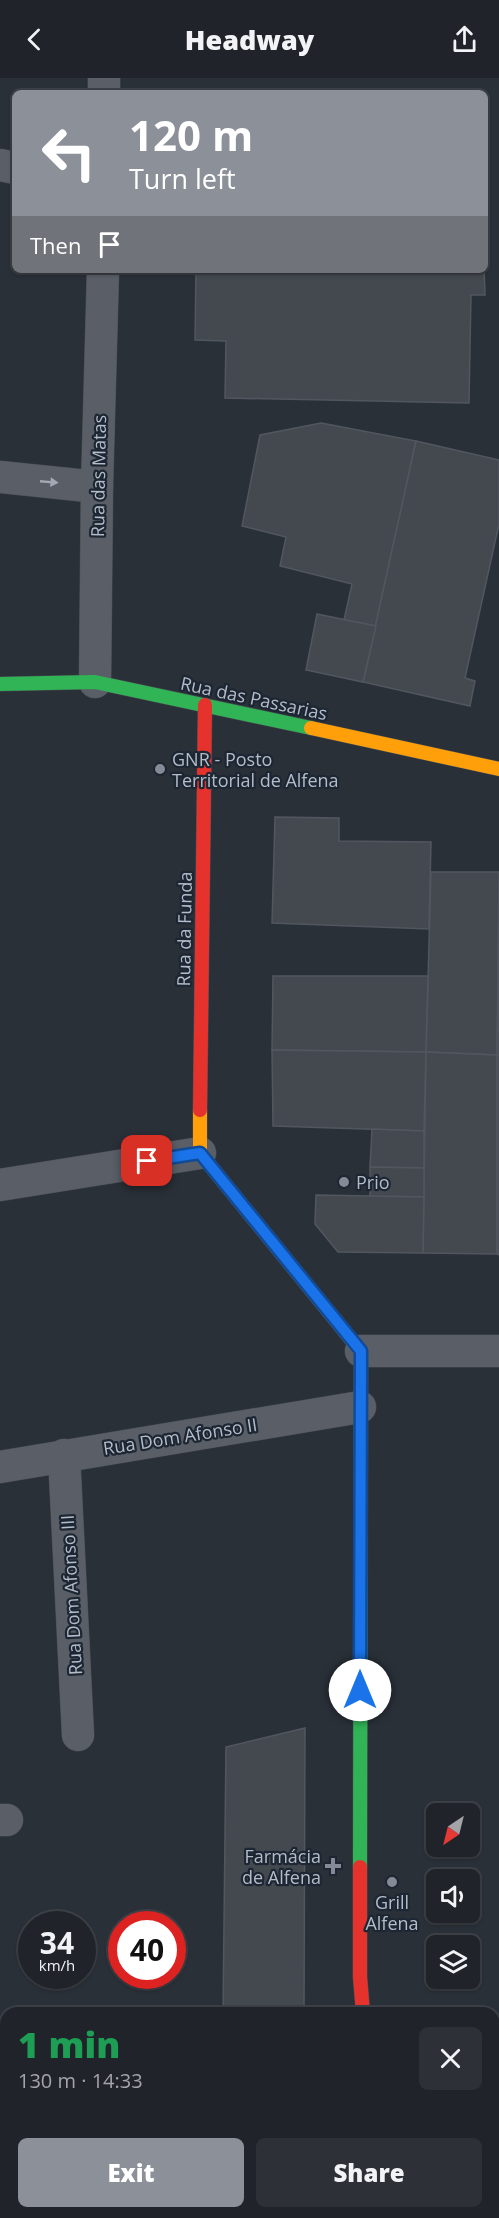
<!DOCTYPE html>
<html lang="en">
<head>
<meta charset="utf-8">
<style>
	:root { --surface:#20242a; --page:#2d3036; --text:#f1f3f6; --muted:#a2a4a8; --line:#3d4147; --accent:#8c9099 }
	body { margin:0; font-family:"Open Sans",sans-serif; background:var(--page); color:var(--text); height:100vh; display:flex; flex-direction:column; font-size:22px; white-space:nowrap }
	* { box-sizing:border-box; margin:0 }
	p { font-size:20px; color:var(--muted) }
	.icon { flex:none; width:33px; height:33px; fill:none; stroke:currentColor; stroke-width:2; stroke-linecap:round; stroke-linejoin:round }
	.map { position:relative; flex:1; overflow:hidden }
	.drawer { position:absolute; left:0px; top:1929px; width:500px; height:212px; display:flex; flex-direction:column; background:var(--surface); border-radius:18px 18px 0 0; box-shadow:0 2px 4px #0004,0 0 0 2px var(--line) }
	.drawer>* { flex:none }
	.banner { position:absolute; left:12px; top:12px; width:476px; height:183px; border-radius:9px; box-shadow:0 2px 4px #0004,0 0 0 2px var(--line); background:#8c9099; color:#fff; overflow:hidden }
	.needle { width:39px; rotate:215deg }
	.controls { position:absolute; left:426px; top:1725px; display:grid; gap:12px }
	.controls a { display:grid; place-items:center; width:54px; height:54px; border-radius:9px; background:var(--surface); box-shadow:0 2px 4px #0004,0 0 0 2px var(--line); font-size:30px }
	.speed { position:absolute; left:18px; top:1833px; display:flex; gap:12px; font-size:30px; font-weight:700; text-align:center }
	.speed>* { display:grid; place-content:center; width:78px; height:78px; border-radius:50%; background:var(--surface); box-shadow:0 2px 4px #0004,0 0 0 2px var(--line); line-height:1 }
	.speed small { font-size:15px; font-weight:400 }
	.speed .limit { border:9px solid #d22; background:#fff; color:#111 }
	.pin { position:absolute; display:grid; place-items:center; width:51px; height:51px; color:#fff; margin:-26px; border-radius:12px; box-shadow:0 3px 9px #0006 }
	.me { position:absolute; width:66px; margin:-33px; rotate:0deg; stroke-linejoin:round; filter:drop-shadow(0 0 4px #0008) }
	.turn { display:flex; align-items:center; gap:21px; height:126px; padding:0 18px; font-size:27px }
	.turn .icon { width:78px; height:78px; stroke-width:2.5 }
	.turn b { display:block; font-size:42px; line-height:51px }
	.then { display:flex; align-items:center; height:57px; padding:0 18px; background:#0003; gap:12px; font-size:22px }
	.round { display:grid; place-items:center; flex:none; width:63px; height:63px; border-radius:9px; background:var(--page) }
	.summary { display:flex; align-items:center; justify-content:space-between; height:102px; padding:0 18px }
	h1 { font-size:36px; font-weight:800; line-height:45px; color:#1e9e55 }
	.button { display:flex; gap:12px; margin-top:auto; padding:12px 18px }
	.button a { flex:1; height:69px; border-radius:9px; background:var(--accent); color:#fff; font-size:24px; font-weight:800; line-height:69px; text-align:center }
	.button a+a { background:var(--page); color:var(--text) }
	header { display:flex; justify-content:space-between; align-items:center; height:78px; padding:0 18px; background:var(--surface); font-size:27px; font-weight:800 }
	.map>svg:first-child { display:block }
	.green { fill:#273a3e }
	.building { fill:#444950; stroke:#52575f; stroke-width:1.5 }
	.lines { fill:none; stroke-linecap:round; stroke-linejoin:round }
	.street-casing { stroke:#484c53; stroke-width:33 }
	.fast-casing { stroke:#484c53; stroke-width:15 }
	.slow-casing { stroke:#484c53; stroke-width:15 }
	.jam-casing { stroke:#484c53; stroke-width:15 }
	.street { stroke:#5a5e66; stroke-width:32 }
	.fast { stroke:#30b455; stroke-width:14 }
	.slow { stroke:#ff9f0a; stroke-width:14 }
	.jam { stroke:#e5322d; stroke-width:14 }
	.oneway { fill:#a2a9b5 }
	.route-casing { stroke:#114b97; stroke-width:15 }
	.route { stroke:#1a73e8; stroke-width:10 }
	.poi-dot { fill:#848b96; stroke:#1d2633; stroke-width:2 }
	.labels { text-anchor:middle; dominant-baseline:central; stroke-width:4.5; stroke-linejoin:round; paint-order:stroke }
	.street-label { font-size:18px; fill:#b4bcc9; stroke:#1d2633 }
	.poi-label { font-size:18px; fill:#b4bcc9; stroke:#1d2633; text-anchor:start }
</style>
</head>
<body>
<header><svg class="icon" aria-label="back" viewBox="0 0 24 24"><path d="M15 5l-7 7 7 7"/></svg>Headway<svg class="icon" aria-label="share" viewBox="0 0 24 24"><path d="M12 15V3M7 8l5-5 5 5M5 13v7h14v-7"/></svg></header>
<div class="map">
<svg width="499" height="2140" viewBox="0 0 499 2140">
	<rect width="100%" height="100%" fill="#2a3038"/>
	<polygon class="green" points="315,2135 395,2135 390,2140 320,2140"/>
	<g class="building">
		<polygon points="484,189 485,217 471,217 469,325 225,320 226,263 195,262 196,192 484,192"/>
		<polygon points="321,345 416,363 376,548 344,542 352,506 280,488 286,459 242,448 260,357"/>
		<polygon points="416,363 499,382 499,446 465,600 475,603 470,628 363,604"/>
		<polygon points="317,536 376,548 363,604 306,592"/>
		<polygon points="275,739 339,740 339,763 431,764 429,851 272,845"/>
		<polygon points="431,794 499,794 497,977 426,974"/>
		<polygon points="499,831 499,977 497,977"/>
		<polygon points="273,898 428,898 426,974 272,972"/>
		<polygon points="272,972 426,974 424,1053 273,1048"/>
		<polygon points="426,974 497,977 497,1176 423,1175"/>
		<polygon points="497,977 499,977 499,1177 497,1176"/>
		<polygon points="372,1051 424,1053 424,1090 370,1089"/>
		<polygon points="370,1089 424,1090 424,1119 370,1119"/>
		<polygon points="316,1117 424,1119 423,1175 338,1174 315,1146"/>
		<polygon points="305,1650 304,1935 223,1935 226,1669"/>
	</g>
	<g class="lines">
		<g class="street-casing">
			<g id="street">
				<polyline points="104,15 104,0"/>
				<polyline points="0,87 15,90"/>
				<polyline points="0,399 97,409"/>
				<polyline points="95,604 97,409 103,192"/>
				<polyline points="0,1107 200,1075"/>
				<polyline points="361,1273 499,1273"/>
				<polyline points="64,1377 78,1657"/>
				<polyline points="0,1389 360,1329"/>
				<polyline points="0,1742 7,1742"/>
			</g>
		</g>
		<g class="fast-casing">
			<g id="fast">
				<polyline points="0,606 95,604 311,650"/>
				<polyline points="359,1271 361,1273 360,1789"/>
				<polyline points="249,2134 268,2140"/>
				<polyline points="413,2140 417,2134"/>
				<polyline points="451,2140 491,2134"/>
			</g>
		</g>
		<g class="slow-casing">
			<g id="slow">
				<polyline points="311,650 499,691"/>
				<polyline points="200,1032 200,1075 359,1271"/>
				<polyline points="0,2111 6,2111"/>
			</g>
		</g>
		<g class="jam-casing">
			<g id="jam">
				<polyline points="200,1032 205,627"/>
				<polyline points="360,1789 360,1899 363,1935"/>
				<polyline points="494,2100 499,2101"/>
				<polyline points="292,2134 295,2140"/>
			</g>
		</g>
		<use href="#street" class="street"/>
		<use href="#fast" class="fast"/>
		<use href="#slow" class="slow"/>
		<use href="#jam" class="jam"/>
	</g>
	<defs><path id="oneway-solid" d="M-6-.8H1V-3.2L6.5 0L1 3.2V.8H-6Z" transform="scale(1.5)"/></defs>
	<use class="oneway" href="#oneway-solid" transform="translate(49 404) rotate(5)"/>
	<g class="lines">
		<g class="route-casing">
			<polyline id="route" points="147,1083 200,1075 361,1273 360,1612"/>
		</g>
		<use href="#route" class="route"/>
	</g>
	<g class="poi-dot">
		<circle cx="160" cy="691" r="6"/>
		<circle cx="344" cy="1104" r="6"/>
		<path d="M330 1779h6v6h6v6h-6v6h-6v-6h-6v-6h6z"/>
		<circle cx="392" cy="1804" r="6"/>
	</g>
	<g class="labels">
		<g class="street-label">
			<text transform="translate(98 398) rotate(-89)">Rua das Matas</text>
			<text transform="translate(254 620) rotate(12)">Rua das Passarias</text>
			<text transform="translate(184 851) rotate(-89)">Rua da Funda</text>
			<text transform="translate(180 1358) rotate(-9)">Rua Dom Afonso II</text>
			<text transform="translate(71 1517) rotate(-93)">Rua Dom Afonso III</text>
		</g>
		<g class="poi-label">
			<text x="172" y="681">GNR - Posto<tspan x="172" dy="21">Territorial de Alfena</tspan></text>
			<text x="356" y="1104">Prio</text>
			<text x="321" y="1778" text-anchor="end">Farmácia<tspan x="321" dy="21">de Alfena</tspan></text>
			<text x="392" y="1824" text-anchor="middle">Grill<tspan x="392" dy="21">Alfena</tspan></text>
		</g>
	</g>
</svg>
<div class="controls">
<a><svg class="needle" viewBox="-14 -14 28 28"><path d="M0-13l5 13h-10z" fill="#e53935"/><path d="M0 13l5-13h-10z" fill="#a2a4a8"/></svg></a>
<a><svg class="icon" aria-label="sound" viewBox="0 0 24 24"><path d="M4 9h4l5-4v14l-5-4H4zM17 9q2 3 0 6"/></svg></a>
<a><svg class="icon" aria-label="layers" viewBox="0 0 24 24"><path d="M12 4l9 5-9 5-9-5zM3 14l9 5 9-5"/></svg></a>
</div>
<div class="speed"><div>34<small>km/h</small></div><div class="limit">40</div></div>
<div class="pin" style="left:147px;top:1083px;background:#d93025"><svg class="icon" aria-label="arrive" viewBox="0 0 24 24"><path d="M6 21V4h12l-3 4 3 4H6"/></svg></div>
<svg class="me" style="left:360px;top:1612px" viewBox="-20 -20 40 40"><circle r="19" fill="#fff"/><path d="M0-13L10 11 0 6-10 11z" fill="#1a73e8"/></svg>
<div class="banner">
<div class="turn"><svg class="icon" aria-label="left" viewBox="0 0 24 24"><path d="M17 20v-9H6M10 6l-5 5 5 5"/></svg><div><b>120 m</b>Turn left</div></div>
<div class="then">Then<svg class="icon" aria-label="arrive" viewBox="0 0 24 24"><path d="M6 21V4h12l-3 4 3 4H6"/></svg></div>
</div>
<section class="drawer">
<div class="summary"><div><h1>1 min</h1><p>130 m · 14:33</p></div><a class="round"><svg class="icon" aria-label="close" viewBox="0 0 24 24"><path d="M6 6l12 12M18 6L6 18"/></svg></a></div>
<div class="button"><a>Exit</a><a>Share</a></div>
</section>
</div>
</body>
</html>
